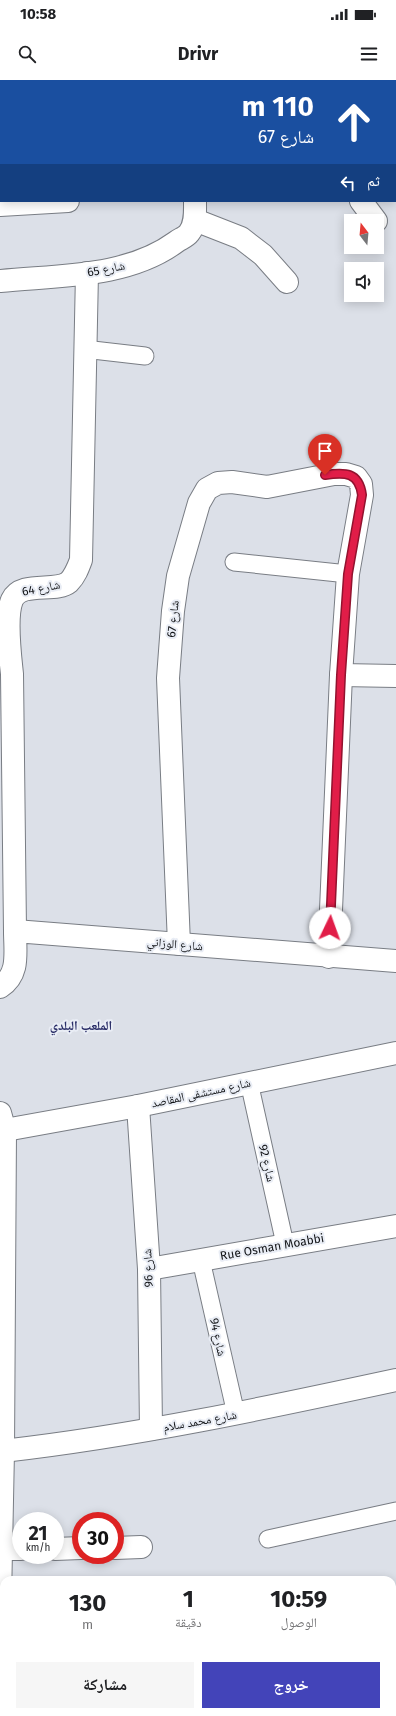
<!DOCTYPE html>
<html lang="ar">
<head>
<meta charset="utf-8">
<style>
	:root { --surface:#fff; --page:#f6f6f6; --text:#202124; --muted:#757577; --accent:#4344b9 }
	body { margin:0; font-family:"Fira Sans","Noto Naskh Arabic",sans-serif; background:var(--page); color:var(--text); direction:rtl; height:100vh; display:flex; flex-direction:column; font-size:15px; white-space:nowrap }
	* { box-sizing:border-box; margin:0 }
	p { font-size:13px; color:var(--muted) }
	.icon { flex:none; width:22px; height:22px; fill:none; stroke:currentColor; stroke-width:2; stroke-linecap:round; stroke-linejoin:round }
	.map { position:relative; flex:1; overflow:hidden; direction:ltr }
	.side { position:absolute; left:0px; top:1496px; width:396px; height:140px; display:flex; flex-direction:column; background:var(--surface); border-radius:12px 12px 0 0; box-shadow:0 2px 10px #0003; direction:rtl }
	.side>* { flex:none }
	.banner { position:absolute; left:0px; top:0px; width:396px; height:122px; box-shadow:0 2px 10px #0003; direction:rtl; background:#1a4fa0; color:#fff; overflow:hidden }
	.needle { width:26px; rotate:344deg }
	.buttons { position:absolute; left:344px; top:134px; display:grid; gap:8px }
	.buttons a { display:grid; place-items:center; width:40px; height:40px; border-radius:0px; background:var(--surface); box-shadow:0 2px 10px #0003; font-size:20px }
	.speed { position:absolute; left:12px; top:1432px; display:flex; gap:8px; font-size:20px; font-weight:700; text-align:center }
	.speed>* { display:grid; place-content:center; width:52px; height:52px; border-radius:50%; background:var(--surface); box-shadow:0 2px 10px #0003; line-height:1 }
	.speed small { font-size:10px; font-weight:400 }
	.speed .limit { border:6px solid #d22; background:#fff; color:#111 }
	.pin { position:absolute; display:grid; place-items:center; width:34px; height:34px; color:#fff; margin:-41px -17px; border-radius:50% 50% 50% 0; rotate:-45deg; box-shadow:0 0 4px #0007 }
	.pin .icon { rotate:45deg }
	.me { position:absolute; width:44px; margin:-22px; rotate:3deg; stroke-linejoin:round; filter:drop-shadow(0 0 3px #0008) }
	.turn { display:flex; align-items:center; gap:14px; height:84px; padding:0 16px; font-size:18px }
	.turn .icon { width:52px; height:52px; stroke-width:2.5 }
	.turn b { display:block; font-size:28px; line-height:34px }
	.then { display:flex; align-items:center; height:38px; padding:0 16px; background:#0003; gap:8px; font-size:15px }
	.eta { display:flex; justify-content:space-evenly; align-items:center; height:68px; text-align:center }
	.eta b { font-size:24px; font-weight:700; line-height:28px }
	.cta { display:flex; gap:8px; margin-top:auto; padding:8px 16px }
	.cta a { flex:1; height:46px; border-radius:0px; background:var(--accent); color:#fff; font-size:16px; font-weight:700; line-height:46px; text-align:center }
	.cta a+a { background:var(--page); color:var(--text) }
	.status { display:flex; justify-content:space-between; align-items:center; height:28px; padding:0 20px; background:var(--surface); direction:ltr }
	.status svg { height:11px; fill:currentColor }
	header { display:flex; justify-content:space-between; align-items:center; height:52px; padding:0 16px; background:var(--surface); font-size:18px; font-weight:700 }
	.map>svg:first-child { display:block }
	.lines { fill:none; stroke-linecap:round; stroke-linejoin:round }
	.pedestrian-casing { stroke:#797d84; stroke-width:19 }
	.minor-casing { stroke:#797d84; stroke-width:24 }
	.tertiary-casing { stroke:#797d84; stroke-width:24 }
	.pedestrian { stroke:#fff; stroke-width:17 }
	.minor { stroke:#fff; stroke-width:22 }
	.tertiary { stroke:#fff; stroke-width:22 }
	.route-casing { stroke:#92132f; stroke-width:10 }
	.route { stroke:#e11d48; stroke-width:7 }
	.labels { text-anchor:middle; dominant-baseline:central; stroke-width:4; stroke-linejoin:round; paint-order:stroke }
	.street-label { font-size:12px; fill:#121417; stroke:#e9edf5 }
	.neighbourhood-label { font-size:13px; font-weight:bold; fill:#2a2e68; stroke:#e9edf5 }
</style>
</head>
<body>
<div class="status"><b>10:58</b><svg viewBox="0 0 49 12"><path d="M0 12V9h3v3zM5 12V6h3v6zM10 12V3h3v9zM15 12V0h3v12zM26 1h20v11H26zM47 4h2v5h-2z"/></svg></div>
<header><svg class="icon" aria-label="menu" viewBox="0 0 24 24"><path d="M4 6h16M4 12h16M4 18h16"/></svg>Drivr<svg class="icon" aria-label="search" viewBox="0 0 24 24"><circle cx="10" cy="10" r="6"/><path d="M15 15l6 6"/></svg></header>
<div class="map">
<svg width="396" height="1636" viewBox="0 0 396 1636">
	<rect width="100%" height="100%" fill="#dce0e8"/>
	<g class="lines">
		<g class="pedestrian-casing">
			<g id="pedestrian">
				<polyline points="386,0 386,1"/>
				<polyline points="395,29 396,32"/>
				<polyline points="395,65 396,62"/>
				<polyline points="84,269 145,276"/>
				<polyline points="234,482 348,494"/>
				<polyline points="249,1002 285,1164"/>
				<polyline points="201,1180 236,1334"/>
				<polyline points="268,1459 396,1431"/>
			</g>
		</g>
		<g class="minor-casing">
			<g id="minor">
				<polyline points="154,0 154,1"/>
				<polyline points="318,1 320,0"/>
				<polyline points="361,121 376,141"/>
				<polyline points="0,125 68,121"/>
				<polyline points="195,140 241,158 263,175 287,202"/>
				<path d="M0,201C59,195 127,198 176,162C180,159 186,157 189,153C196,144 195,132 195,121"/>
				<polyline points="341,595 396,596"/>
				<path d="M15,851L12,594C10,575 5,537 12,520C21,500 56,513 69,502C75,496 78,488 81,480L87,193"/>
				<polyline points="179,864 168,598 173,531 178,496 199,423 207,409 218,403 232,402 267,407 334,394 346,394 356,397 361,404 362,415 348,494 341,595 329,877"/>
				<path d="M0,907C20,894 15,873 15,851L396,881"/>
				<polyline points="138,1026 149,1189 151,1349"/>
				<polyline points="149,1189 396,1146"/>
				<path d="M3,1371C135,1356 266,1328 396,1300"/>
				<polyline points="115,1468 141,1467"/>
				<polyline points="0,1469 21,1469"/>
				<polyline points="55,1469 81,1468"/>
				<polyline points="392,1577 396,1576"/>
				<polyline points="103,1636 125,1632"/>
			</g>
		</g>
		<g class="tertiary-casing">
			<g id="tertiary">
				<polyline points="0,1033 5,1051 3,1371 0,1520"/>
				<polyline points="0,1051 138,1026 396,973"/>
			</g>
		</g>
		<use href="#pedestrian" class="pedestrian"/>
		<use href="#minor" class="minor"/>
		<use href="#tertiary" class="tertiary"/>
	</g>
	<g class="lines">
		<g class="route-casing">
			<path id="route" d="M325,395C345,392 359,392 362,415L348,494L341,595L330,848"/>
		</g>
		<use href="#route" class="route"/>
	</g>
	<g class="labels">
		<g class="street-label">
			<text transform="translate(106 189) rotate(-11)">شارع 65</text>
			<text transform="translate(41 508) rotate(-11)">شارع 64</text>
			<text transform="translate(173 539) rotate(-84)">شارع 67</text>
			<text transform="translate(175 864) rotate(5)">شارع الوزاني</text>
			<text transform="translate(201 1013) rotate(-12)">شارع مستشفى المقاصد</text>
			<text transform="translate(267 1083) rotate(77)">شارع 92</text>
			<text transform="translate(272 1167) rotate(-10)">Rue Osman Moabbi</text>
			<text transform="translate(148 1188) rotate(-92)">شارع 96</text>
			<text transform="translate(218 1257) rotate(78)">شارع 94</text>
			<text transform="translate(200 1341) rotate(-10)">شارع محمد سلام</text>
		</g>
		<g class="neighbourhood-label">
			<text x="81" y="945">الملعب البلدي</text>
		</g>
	</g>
</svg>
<div class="buttons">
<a><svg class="needle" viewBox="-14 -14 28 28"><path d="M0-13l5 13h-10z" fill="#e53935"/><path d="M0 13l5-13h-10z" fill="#757577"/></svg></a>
<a><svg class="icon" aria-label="sound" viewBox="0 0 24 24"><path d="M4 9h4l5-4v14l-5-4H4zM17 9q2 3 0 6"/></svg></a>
</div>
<div class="speed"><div>21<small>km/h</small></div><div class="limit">30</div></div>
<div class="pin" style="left:325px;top:395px;background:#d93025"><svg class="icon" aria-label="arrive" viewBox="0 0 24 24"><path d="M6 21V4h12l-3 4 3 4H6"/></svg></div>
<svg class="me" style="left:330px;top:848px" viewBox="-20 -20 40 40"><circle r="19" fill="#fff"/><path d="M0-13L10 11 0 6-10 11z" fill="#e11d48"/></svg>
<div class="banner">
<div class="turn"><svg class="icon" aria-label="ahead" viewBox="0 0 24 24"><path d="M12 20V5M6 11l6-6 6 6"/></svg><div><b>110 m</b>شارع 67</div></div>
<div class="then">ثم<svg class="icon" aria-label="left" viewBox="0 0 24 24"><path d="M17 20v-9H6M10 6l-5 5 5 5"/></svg></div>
</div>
<section class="side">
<div class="eta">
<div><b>10:59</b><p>الوصول</p></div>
<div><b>1</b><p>دقيقة</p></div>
<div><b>130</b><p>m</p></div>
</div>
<div class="cta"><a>خروج</a><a>مشاركة</a></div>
</section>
</div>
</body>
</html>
